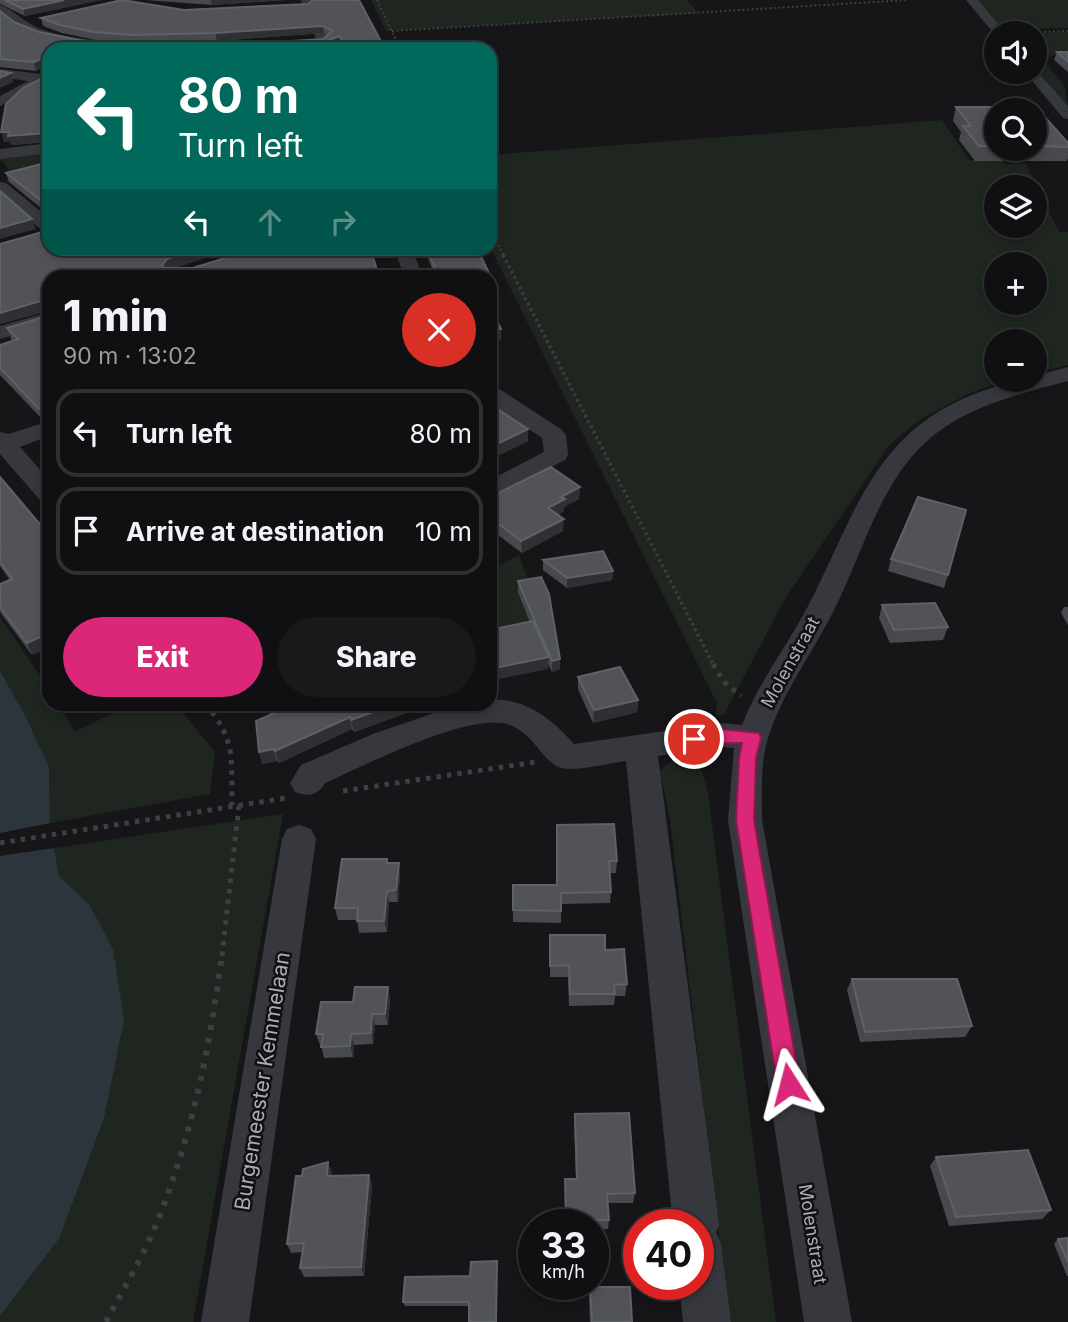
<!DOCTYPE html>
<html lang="en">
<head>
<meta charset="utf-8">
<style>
	:root { --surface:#101012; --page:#19191b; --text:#f1f3f6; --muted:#9c9d9f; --line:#303032; --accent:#db2777 }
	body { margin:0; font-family:Inter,sans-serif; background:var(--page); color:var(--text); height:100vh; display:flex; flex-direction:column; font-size:26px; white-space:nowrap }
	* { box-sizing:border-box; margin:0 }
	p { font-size:23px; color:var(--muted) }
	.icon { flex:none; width:38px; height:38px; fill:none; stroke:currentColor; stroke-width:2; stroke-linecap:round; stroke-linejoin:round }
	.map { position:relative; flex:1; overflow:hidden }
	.panel { position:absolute; left:42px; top:270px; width:455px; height:441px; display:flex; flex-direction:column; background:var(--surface); border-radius:21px; box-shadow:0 4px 10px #0003,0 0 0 2px var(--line) }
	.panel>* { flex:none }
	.banner { position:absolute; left:42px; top:42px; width:455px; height:214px; border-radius:21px; box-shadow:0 4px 10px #0003,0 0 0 2px var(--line); background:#00695c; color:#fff; overflow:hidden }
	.fabs { position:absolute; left:984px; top:21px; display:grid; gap:14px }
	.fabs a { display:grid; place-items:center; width:63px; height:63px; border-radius:50%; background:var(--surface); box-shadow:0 4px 10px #0003,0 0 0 2px var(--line); font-size:35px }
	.speed { position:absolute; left:518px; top:1209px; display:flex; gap:14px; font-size:35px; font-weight:700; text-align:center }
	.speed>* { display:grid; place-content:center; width:91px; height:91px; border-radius:50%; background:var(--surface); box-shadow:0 4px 10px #0003,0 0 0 2px var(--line); line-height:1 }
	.speed small { font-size:18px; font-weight:400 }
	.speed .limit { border:10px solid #d22; background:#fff; color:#111 }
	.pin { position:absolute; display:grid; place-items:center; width:60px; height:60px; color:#fff; margin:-30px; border:4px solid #fff; border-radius:50%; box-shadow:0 2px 7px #0007 }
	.me { position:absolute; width:77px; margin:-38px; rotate:351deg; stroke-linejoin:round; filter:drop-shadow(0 0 5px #0008) }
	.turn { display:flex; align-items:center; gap:24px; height:147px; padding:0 21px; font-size:32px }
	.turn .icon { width:91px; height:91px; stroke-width:2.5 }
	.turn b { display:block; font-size:49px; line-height:60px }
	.lanes { display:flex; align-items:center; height:66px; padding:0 21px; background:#0003; justify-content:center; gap:35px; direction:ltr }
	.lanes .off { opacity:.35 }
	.round { display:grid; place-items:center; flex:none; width:74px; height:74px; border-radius:37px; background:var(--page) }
	.head { display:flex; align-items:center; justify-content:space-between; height:119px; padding:0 21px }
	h1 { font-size:42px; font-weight:800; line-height:52px }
	.action { display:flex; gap:14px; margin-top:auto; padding:14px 21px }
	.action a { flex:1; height:80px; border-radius:42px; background:var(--accent); color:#fff; font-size:28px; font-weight:800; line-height:80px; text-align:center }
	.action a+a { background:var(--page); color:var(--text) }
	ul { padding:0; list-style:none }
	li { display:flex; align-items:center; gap:21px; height:88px; margin:0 14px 10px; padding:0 7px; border:4px solid var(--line); border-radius:21px }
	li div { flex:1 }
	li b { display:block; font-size:26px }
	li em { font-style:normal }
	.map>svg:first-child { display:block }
	.green { fill:#1e261f; fill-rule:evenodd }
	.water { fill:#2c353c }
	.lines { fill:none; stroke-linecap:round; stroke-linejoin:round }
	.path-far4 { stroke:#3d3f44; stroke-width:2; stroke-dasharray:2 2.5; stroke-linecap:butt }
	.path-far3 { stroke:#3d3f44; stroke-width:2.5; stroke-dasharray:2 2.5; stroke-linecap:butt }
	.path-far2 { stroke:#3d3f44; stroke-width:3.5; stroke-dasharray:2.5 3.5; stroke-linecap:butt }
	.path-far1 { stroke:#3d3f44; stroke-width:5; stroke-dasharray:4.5 6; stroke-linecap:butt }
	.path { stroke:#3d3f44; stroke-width:6; stroke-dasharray:5 8; stroke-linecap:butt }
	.minor { fill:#37383d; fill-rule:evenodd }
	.wall { fill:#47494d; fill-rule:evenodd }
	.shaded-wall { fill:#2f3033 }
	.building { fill:#525359; stroke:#5f6168; stroke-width:2 }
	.route { fill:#db2777; stroke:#8e194d; stroke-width:2 }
	.labels { text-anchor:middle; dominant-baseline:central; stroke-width:5; stroke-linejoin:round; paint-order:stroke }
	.street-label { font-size:18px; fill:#a8adb8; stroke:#111113 }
	.near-street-label { font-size:21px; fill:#a8adb8; stroke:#111113 }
</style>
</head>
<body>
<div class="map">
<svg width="1068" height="1322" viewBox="0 0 1068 1322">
	<rect width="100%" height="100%" fill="#161618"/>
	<g class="green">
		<polygon points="371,0 687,0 698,13 386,31"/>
		<polygon points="978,0 1068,0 1068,28 1015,29 1019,33 1005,33"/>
		<polygon points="1068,32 1068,55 1039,56 1064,85 1068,107 1034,69 1034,33"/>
		<path d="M942,120L969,160H1001L1005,164H1026L1059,232H1068V365L1034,373V341H996V380H1006L968,394L921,419L890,444L786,597L728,707L723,715L716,716L717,703L490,247V155ZM996,187H1034V226H996ZM996,264H1034V303H996Z"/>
		<polygon points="49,152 49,164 40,173 8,182 5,180 13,177 3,161 0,161 0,157"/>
		<polygon points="519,555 545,626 490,635 490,571"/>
		<polygon points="0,617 49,689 49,704 59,704 75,732 131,704 176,704 215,752 210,794 50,823 49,767 26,717 0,671"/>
		<polygon points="689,757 701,767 708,793 776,1322 729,1322 670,819 660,771 674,759"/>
		<polygon points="283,814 193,1322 0,1322 0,1316 59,1239 89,904 59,876 54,848"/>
	</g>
	<g class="water">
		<polygon points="0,671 26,717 49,767 50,823 0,833"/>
		<polygon points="54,848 59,876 89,904 113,949 124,1020 104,1118 59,1239 0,1316 0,856"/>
	</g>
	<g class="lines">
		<g class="path-far4">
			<polyline points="377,0 400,49"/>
			<polyline points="392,31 907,0"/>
			<polyline points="1017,33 1068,31"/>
		</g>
		<polyline class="path-far3" points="490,229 504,256"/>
		<polyline class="path-far2" points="503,255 714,666"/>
		<g class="path-far1">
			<polyline points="713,664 724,682 741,696"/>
			<path d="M205,704C237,740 231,760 232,805"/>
			<polyline points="343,791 536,762"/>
			<polyline points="0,843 286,798"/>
			<polyline points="222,956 239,805"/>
		</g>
		<path class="path" d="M106,1322C122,1291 141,1260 155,1227C191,1141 210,1047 222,954"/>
		<g class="minor">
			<polygon points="301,0 313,0 332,49 320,49"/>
			<polygon points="966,0 978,0 1006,33 996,33 996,36"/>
			<path d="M0,5C14,10 24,22 38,28C71,41 107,41 142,42L148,46L145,49C89,49 48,48 0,14Z"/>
			<polygon points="1034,68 1068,106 1068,119 1063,118 1025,72 1034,72"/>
			<polygon points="0,69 49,75 49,83 45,83 0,106 0,96 28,81 0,77"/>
			<polygon points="49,143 49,153 0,159 0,149"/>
			<polygon points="0,182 6,183 49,218 49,232 43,231 0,195"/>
			<polygon points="394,248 412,248 422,276 404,276"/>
			<polygon points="49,312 49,325 0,339 0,326"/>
			<path d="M1068,367V381C1019,394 966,406 927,441C880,483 863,552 835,608C814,651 784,690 769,735C760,762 762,792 762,820L852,1322H804L728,820L734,748L721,747L658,756L719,1225L716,1232L721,1244L731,1322H683L679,1284H698V1225H673L626,761C610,763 572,773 558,767C542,759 532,733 510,725C473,710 363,766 325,783C317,796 309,797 295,792L290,783L301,765L373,734L443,710L467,704H490V700C525,697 552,719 574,744L721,723L742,725C758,683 786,648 807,608C853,521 871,435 972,395C992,387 1013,380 1034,380V376Z"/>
			<polygon points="490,386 498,388 562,430 566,435 568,455 565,460 490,498 490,480 544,452 542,438 490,403"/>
			<polygon points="49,421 49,436 20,447 49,480 49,503 40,500 0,454 0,432 9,434"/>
			<polygon points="299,825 311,829 316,839 249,1322 201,1322 282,839 287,829"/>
		</g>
	</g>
	<g class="wall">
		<polygon points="0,0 101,0 25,16 0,4"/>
		<polygon points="145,0 286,0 212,5"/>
		<polygon points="311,0 359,0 385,49 343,49 341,44 49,49 49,142 11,145 10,141 4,142 48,76 47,65 36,71 0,67 0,11 14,22 39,32 100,44 247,44 323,39 327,35 324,33 217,41 134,43 96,40 62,33 43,26 41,18 308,4 312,1"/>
		<polygon points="1057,52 1068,52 1068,72 1054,60"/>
		<path d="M956,107H1036L1068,143V158L1067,161H975L959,140L961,132L953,121ZM996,110H1034V149H996Z"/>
		<polygon points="49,162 49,248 235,248 173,268 379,276 49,276 49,422 48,419 43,420 0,375 0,345 13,341 11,339 7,328 47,316 47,311 0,324 46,231 47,213 9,182 6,173"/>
		<polygon points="424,248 477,248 496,288 496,299 490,299 490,276 435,276"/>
		<polygon points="490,404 528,441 493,458 490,456"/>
		<polygon points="0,477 32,655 0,612 0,584 10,580 0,566"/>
		<polygon points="580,487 579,499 564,507 564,511 558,515 563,531 522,553 490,529 490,497"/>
		<polygon points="891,559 948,575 944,588 888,571"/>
		<polygon points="543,560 613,571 612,580 567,588 543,570"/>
		<polygon points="518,581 560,659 560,669 552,672 548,664 548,669 518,592"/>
		<polygon points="882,605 948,627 943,640 890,643 879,618"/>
		<polygon points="1064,607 1068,607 1068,625 1061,613"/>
		<polygon points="578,677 638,700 637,712 593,723 578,689"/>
		<polygon points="276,704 431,704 354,732 352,729 279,763 277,761 262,764 278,711"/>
		<polygon points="557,825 617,861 616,873 610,873 611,892 610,903 561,904 561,923 513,922 513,910 557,885"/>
		<polygon points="388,863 400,875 398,902 389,902 387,932 359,933 357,920 338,920 335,908"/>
		<polygon points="550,947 605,950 627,984 625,996 615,996 614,1005 569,1006 568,977 550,977"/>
		<polygon points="852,979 972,1026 965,1037 860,1042 847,990"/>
		<polygon points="390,998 388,1025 375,1025 373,1044 354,1045 353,1057 324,1058 321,1045 320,1045 316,1034 353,1002"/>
		<polygon points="575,1114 635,1193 633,1203 608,1203 609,1220 608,1229 593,1229 593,1225 566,1225 565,1179 576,1179 574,1124"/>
		<polygon points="936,1157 1051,1210 1042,1219 949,1226 930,1166"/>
		<polygon points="332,1172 331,1176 369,1175 372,1185 364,1276 304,1277 300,1268 302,1252 291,1253 287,1244 302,1176"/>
		<polygon points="1068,1238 1068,1276 1067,1276 1054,1244 1058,1239"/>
		<polygon points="470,1276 469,1306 405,1306 403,1302"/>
		<polygon points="590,1287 632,1322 590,1322 589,1296"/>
	</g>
	<g class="shaded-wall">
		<polygon points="64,0 101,0 25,16 23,9"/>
		<polygon points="211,0 286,0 212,5"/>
		<polygon points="323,26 324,33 217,41 215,33"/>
		<polygon points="340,36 341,44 327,49 313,49 313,46"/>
		<polygon points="49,55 49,65 36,71 34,62"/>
		<polygon points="11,73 13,82 0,88 0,78"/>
		<polygon points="1,132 49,132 49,142 11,145 10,141 4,142"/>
		<polygon points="32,219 36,229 0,239 0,228"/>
		<polygon points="201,248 235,248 169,270 164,276 162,266 167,259"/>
		<polygon points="496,288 496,299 490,299 490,289"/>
		<polygon points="47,299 49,310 0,324 0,313"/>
		<polygon points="501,329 501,340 495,341 494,362 490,362 490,331"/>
		<polygon points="46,408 48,419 43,420 39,409"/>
		<polygon points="528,429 528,441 493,458 493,446"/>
		<polygon points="580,487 579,499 564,507 564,511 548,520 548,508 561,497"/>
		<polygon points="564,519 563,531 522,553 521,541"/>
		<polygon points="613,571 612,580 567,588 567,578"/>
		<polygon points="49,633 49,648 32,655 27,643"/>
		<polygon points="549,657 548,669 490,681 490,669"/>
		<polygon points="560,659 560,669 552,672 552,661"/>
		<polygon points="638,700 637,712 593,723 594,710"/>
		<polygon points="396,704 431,704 354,732 351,720"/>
		<polygon points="350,717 352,729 279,763 275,751"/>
		<polygon points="273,749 277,761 262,764 259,752"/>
		<polygon points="399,863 400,875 398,902 396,890"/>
		<polygon points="387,891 389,902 387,932 384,921"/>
		<polygon points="388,987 390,998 388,1025 385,1014"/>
		<polygon points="372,1014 375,1025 373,1044 371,1033"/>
		<polygon points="351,1034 354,1045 353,1057 350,1046"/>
		<polygon points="328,1162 332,1172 330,1185 327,1176"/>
		<polygon points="369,1175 372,1185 364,1276 361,1267"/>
	</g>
	<g class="building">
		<polygon points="5,0 64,0 23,9"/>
		<polygon points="122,0 184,10 308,4 313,0 359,0 385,49 345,49 340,36 313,46 314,49 63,49 64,48 49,49 49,55 34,62 0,59 0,11 14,22 39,32 100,44 247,44 323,39 332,31 323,26 215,33 132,35 94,32 60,25 41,18"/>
		<polygon points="1057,52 1068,52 1068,62"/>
		<polygon points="49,63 49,133 8,136 9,132 1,132 6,104 24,87 48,76 47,64"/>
		<polygon points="0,71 11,73 0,78"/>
		<polygon points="956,107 1036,107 1068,143 1068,147 1034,146 1034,110 996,110 996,146 979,146 963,126 971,126"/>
		<polygon points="49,162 49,248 201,248 167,259 162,266 164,268 193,268 257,248 370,248 379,276 49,276 49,419 47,417 46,408 39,409 0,368 0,345 18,339 7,328 47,316 47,299 0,313 0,244 46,231 48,206 6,173"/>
		<polygon points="0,191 32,219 0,228"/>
		<polygon points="427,248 477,248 496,288 490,289 490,276 438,276"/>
		<polygon points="490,306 501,329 490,331 495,340 490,341"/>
		<polygon points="490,404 528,429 493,446 490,444"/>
		<polygon points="551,467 580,487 561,497 565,499 548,508 564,519 521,541 490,517 490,497"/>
		<polygon points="0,477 49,535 49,633 27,643 0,607 0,584 12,579 0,562 0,546 1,546 0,544"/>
		<polygon points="918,497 966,510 948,575 891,559"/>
		<polygon points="603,551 613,571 567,578 543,560"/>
		<polygon points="541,577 549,594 560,659 552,661 518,581"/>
		<polygon points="935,603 948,627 894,630 882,605"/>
		<polygon points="533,621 549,657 490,669 490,630"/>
		<polygon points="620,667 638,700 594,710 578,677"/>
		<polygon points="276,704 396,704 351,720 350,717 275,751 273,749 259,752 256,721 281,710"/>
		<polygon points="614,824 617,861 609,861 611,892 561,893 561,911 513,910 513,885 557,885 557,825"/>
		<polygon points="342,859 387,859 387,863 399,863 396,890 387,891 384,921 357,921 358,908 335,908"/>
		<polygon points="550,935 605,935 605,950 624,949 627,984 614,985 615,994 570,994 569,965 550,966"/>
		<polygon points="852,979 957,979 972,1026 865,1032"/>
		<polygon points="355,987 388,987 385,1014 372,1014 371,1033 351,1034 350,1046 321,1047 323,1034 316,1034 321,1002 353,1002"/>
		<polygon points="629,1113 635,1193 607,1194 609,1220 566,1220 565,1179 577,1179 575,1114"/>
		<polygon points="1028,1150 1051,1210 956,1217 936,1157"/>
		<polygon points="328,1162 327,1176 369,1175 361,1267 300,1268 304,1243 287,1244 296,1176 302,1176 303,1169"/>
		<polygon points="1068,1238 1068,1262 1058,1239"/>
		<polygon points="497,1261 496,1322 469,1322 469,1302 403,1302 405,1277 470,1276 471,1262"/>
		<polygon points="590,1287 630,1287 632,1322 592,1322"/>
	</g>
	<path class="route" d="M720,729L759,733L761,738L756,758L754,820L800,1084L796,1092L789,1095L781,1092L777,1084L736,820L739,758L742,743C727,742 700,747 688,744L686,739L688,735Z"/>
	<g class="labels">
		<g class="street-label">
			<text transform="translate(790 662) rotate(-61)">Molenstraat</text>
			<text transform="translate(813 1234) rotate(81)">Molenstraat</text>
		</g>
		<g class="near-street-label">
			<text transform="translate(262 1081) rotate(-81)">Burgemeester Kemmelaan</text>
		</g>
	</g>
</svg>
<div class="fabs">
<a><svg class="icon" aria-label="sound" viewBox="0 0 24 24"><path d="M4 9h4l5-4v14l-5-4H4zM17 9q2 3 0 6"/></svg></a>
<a><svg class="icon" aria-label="search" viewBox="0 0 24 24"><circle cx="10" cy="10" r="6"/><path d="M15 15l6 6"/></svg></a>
<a><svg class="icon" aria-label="layers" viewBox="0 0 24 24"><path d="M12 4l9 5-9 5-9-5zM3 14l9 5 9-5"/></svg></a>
<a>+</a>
<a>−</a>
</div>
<div class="speed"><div>33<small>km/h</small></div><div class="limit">40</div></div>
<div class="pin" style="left:694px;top:739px;background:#d93025"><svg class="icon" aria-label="arrive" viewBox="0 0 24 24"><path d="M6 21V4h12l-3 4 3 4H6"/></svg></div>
<svg class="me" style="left:789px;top:1084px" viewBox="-20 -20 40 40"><path d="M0-17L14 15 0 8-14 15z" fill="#db2777" stroke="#fff" stroke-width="4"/></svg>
<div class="banner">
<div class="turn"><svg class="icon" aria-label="left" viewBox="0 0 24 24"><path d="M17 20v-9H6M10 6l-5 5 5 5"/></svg><div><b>80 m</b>Turn left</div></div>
<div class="lanes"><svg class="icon" aria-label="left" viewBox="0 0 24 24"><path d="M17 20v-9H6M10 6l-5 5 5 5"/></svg><svg class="icon off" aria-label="ahead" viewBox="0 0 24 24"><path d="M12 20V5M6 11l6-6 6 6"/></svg><svg class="icon off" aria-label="right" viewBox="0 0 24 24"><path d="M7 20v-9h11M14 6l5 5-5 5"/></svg></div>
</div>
<section class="panel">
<div class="head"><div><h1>1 min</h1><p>90 m · 13:02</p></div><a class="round" style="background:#d93025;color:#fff"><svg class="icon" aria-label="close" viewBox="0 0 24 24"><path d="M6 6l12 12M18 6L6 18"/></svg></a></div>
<ul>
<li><svg class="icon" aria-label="left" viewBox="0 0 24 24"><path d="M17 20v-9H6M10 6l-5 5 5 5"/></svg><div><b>Turn left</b></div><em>80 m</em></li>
<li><svg class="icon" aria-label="arrive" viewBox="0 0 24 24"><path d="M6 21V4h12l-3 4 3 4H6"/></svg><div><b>Arrive at destination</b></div><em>10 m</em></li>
</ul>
<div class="action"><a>Exit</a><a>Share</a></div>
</section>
</div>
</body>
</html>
